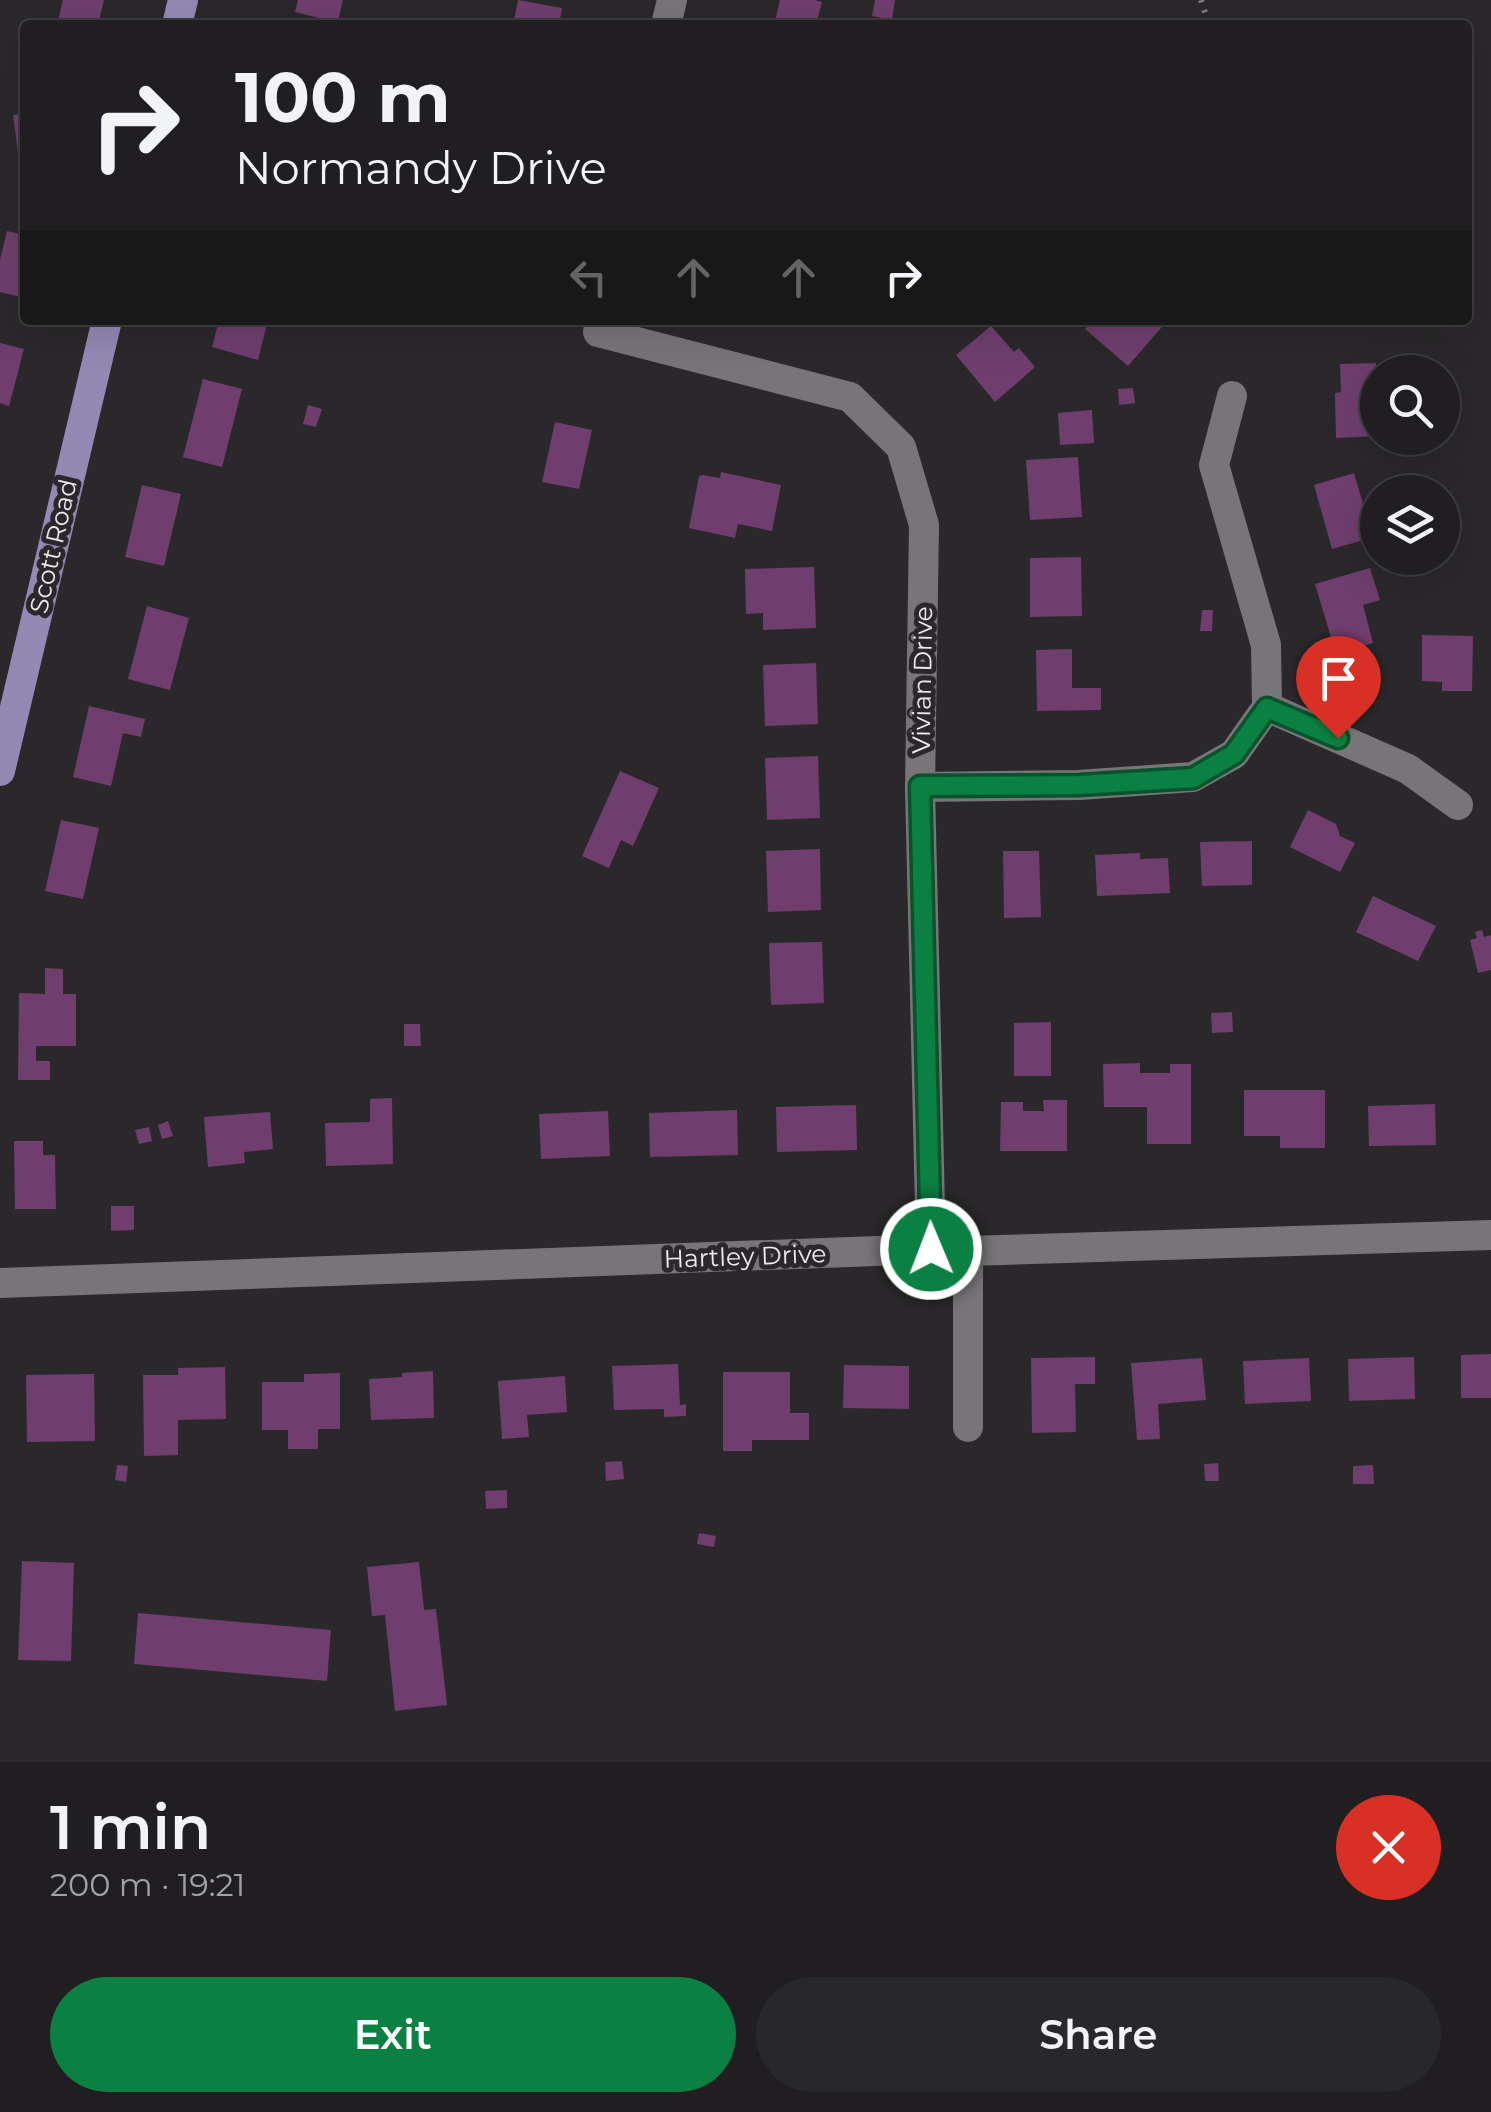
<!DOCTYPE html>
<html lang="en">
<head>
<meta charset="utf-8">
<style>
	:root { --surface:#201e20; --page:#282729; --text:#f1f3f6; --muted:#a2a2a5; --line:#3d3c3e; --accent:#0b8043 }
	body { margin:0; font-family:Montserrat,sans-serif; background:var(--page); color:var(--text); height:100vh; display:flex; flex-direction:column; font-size:38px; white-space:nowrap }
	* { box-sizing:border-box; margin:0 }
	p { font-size:32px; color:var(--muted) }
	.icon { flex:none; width:55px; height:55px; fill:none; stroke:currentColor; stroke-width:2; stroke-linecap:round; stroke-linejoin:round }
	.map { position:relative; height:1762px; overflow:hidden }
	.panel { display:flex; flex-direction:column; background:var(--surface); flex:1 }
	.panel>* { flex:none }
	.banner { position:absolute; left:20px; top:20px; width:1452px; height:305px; border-radius:10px; box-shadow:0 10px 40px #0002,0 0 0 2px var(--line); background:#201e20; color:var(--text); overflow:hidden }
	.controls { position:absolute; left:1360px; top:355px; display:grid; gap:20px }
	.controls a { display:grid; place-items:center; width:100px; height:100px; border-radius:50%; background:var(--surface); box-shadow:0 10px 40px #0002,0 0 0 2px var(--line); font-size:50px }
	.pin { position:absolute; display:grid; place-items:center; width:85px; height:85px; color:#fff; margin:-102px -42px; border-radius:50% 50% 50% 0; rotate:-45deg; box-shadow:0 0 10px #0007 }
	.pin .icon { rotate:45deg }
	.me { position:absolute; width:110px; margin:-55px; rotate:359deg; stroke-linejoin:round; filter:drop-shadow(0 0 8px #0008) }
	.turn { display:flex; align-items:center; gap:35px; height:210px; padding:0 50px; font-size:45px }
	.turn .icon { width:130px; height:130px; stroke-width:2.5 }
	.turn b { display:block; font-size:70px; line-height:85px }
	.lanes { display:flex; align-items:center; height:95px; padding:0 50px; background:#0003; justify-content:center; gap:50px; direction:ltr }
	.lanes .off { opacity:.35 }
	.round { display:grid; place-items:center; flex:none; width:105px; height:105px; border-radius:52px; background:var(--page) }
	.head { display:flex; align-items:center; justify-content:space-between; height:170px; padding:0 50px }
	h1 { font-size:60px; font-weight:600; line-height:75px }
	.button { display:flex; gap:20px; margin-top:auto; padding:20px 50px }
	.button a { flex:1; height:115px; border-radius:60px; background:var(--accent); color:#fff; font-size:40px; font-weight:600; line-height:115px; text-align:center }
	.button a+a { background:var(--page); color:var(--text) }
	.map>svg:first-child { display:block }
	.building { fill:#6f3e6e }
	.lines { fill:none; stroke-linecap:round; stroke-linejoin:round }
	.path { stroke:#7c7a7c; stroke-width:6; stroke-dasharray:2.5 8; stroke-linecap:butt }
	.minor { stroke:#787578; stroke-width:30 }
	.major { stroke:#9289b5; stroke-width:30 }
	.route-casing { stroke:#07532c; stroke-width:25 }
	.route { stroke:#0b8043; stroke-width:18 }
	.labels { text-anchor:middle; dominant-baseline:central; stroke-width:10; stroke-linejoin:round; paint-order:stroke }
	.street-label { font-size:25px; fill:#eceaec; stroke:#2a282a }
</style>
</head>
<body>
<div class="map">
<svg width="1491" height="1762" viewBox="0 0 1491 1762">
	<rect width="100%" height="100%" fill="#2a282a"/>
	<g class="building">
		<polygon points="63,0 104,0 98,25 57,25"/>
		<polygon points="298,0 343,0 337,25 317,25 319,18 295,12"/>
		<polygon points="518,0 562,8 559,25 513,25"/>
		<polygon points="780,0 814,0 822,2 816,25 774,25"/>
		<polygon points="875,0 895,0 892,20 872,16"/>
		<polygon points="25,113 25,167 20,168 13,115"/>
		<polygon points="7,231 25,235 25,298 0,292 0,259"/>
		<polygon points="219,320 268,320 258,360 212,347"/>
		<polygon points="1094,320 1168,320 1128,366 1085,329"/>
		<polygon points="991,326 1014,352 1019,348 1035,367 995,402 956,355"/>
		<polygon points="0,343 24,349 9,406 0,403"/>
		<polygon points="1376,363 1378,436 1336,438 1335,393 1341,392 1340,364"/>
		<polygon points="203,379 242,389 222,467 183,457"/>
		<polygon points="1133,388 1135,403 1119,405 1118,389"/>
		<polygon points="308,405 322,409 316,427 303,424"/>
		<polygon points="1092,410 1094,443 1060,445 1058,413"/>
		<polygon points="555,422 592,430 579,489 542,482"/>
		<polygon points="1078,457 1082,517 1030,520 1026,460"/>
		<polygon points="721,472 781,485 772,531 738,524 735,538 689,528 699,476 703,475 720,478"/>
		<polygon points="1354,473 1368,521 1378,518 1378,536 1332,549 1314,485"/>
		<polygon points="142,485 181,494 164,566 125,557"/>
		<polygon points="1081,557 1082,616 1030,617 1030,558"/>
		<polygon points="814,567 816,628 763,630 763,613 746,614 745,569"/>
		<polygon points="1370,568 1380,600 1363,605 1373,643 1336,654 1315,584"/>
		<polygon points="147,606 189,618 170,690 128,679"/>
		<polygon points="1202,610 1213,610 1212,631 1200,631"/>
		<polygon points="1422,635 1473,636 1472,691 1442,691 1442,682 1422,681"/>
		<polygon points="1072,649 1072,688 1101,688 1101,710 1037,711 1036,650"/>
		<polygon points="816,663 818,724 765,726 763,665"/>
		<polygon points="89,706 145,719 141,737 123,733 111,786 73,777"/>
		<polygon points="818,756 820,818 767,820 765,758"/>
		<polygon points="620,771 659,788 633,846 621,840 609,868 582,856"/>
		<polygon points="1308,810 1336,824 1340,836 1355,843 1340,872 1290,847"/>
		<polygon points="61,820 99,828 83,899 45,891"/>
		<polygon points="1252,841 1252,885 1202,886 1200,842"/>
		<polygon points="820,849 821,910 768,912 766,851"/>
		<polygon points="1003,851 1039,851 1041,917 1004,918"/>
		<polygon points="1140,853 1140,859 1168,858 1170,893 1097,896 1095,855"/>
		<polygon points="1373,896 1436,926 1418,961 1356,932"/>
		<polygon points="1482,930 1484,937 1491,935 1491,970 1478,973 1470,940 1477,938 1475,932"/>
		<polygon points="822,942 824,1003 771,1005 769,943"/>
		<polygon points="45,968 63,969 63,994 76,994 76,1046 36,1046 36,1061 50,1061 50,1080 18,1080 19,993 45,994"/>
		<polygon points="1232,1012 1233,1032 1212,1033 1211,1013"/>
		<polygon points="1051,1022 1051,1076 1014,1076 1014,1023"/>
		<polygon points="404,1024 420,1024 421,1046 404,1046"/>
		<polygon points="1140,1063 1140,1073 1170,1073 1170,1064 1191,1064 1191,1144 1147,1144 1147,1107 1104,1107 1103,1064"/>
		<polygon points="1244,1090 1325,1090 1325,1148 1280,1148 1280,1136 1244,1136"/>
		<polygon points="392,1098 393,1164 326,1166 325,1123 370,1122 370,1099"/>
		<polygon points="1043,1100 1067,1100 1067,1151 1000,1151 1001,1102 1023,1102 1023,1111 1044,1111"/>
		<polygon points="1435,1104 1436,1145 1369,1146 1368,1106"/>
		<polygon points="856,1105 857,1150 777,1152 776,1107"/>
		<polygon points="737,1110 738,1155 650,1157 649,1113"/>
		<polygon points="608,1111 610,1156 541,1159 539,1114"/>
		<polygon points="270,1112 273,1149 244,1152 245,1163 208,1167 204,1117"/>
		<polygon points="168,1121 173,1136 162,1139 158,1125"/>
		<polygon points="149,1127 152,1141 139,1144 135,1130"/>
		<polygon points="14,1141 43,1141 43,1155 55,1155 56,1209 15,1209"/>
		<polygon points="111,1206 134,1206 134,1230 111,1231"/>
		<polygon points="1491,1354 1491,1398 1461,1398 1461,1355"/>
		<polygon points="1095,1357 1095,1384 1075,1384 1076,1432 1032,1433 1031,1358"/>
		<polygon points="1414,1357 1415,1399 1349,1401 1348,1359"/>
		<polygon points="1202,1358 1206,1400 1158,1404 1160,1439 1137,1440 1131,1363"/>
		<polygon points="1309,1358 1311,1401 1245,1404 1243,1361"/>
		<polygon points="678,1364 680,1405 686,1404 686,1416 664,1417 664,1409 614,1410 612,1366"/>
		<polygon points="844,1365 909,1366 909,1409 843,1408"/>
		<polygon points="225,1367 226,1419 178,1420 178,1455 144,1456 143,1375 178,1375 178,1368"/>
		<polygon points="433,1371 434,1418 371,1420 369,1379 402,1377 402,1373"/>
		<polygon points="723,1372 790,1372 790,1413 809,1413 809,1440 752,1440 752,1451 723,1451"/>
		<polygon points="340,1373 340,1429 318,1429 318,1449 288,1449 288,1430 262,1430 262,1382 304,1382 304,1374"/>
		<polygon points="94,1374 95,1441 27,1442 26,1375"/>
		<polygon points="565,1376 567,1412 527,1415 529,1437 502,1439 498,1381"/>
		<polygon points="622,1461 624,1479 606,1481 605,1462"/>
		<polygon points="1218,1463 1219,1481 1205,1481 1204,1464"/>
		<polygon points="117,1465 128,1466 126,1482 115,1480"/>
		<polygon points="1373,1465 1374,1484 1353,1484 1353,1466"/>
		<polygon points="507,1490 507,1508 486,1509 485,1491"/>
		<polygon points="699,1533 716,1536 714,1547 697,1544"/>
		<polygon points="22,1561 74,1563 71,1661 18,1660"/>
		<polygon points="419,1562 424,1610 436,1609 447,1705 395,1711 385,1615 372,1616 367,1567"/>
		<polygon points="138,1613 331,1630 327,1681 134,1664"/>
	</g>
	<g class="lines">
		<polyline class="path" points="1201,0 1209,25"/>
		<g class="minor">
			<polyline points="666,25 672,0"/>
			<polyline points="600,320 598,332 850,397 901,447 924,525 920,787 931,1249"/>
			<polyline points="1267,707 1408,769 1458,805"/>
			<polyline points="920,787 1079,785 1193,777 1234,754 1267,707 1266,645 1214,465 1232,396"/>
			<polyline points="968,1251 968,1427"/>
			<polyline points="0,1283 931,1249 968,1251 1491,1235"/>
		</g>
		<g class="major">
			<polyline points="177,25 183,0"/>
			<polyline points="0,771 107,320"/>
		</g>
	</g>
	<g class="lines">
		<g class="route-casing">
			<polyline id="route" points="931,1249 920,786 1079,785 1193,778 1234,754 1267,708 1338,738"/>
		</g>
		<use href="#route" class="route"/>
	</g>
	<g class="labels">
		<g class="street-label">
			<text transform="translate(53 546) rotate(-77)">Scott Road</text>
			<text transform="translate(922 680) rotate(-89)">Vivian Drive</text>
			<text transform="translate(745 1256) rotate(-2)">Hartley Drive</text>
		</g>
	</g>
</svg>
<div class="controls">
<a><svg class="icon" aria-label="search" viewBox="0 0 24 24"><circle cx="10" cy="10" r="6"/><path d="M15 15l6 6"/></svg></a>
<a><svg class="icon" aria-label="layers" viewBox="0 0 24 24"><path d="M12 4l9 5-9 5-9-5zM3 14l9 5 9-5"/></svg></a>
</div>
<div class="pin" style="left:1338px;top:738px;background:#d93025"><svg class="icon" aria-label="arrive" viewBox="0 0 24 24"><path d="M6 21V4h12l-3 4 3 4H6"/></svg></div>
<svg class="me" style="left:931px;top:1249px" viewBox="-20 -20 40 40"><circle r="17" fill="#0b8043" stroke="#fff" stroke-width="3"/><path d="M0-11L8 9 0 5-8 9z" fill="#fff"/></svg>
<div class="banner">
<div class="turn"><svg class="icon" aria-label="right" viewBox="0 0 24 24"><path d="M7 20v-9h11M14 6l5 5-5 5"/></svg><div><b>100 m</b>Normandy Drive</div></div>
<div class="lanes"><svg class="icon off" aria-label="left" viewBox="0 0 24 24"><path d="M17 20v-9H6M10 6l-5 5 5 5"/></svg><svg class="icon off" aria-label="ahead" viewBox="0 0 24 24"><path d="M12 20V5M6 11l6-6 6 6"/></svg><svg class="icon off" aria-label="ahead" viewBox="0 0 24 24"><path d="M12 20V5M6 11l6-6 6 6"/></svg><svg class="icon" aria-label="right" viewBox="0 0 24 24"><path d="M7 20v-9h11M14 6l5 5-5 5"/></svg></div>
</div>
</div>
<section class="panel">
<div class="head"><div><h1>1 min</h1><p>200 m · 19:21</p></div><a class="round" style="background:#d93025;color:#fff"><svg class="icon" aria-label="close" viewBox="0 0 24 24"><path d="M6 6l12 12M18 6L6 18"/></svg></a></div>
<div class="button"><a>Exit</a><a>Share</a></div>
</section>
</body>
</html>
